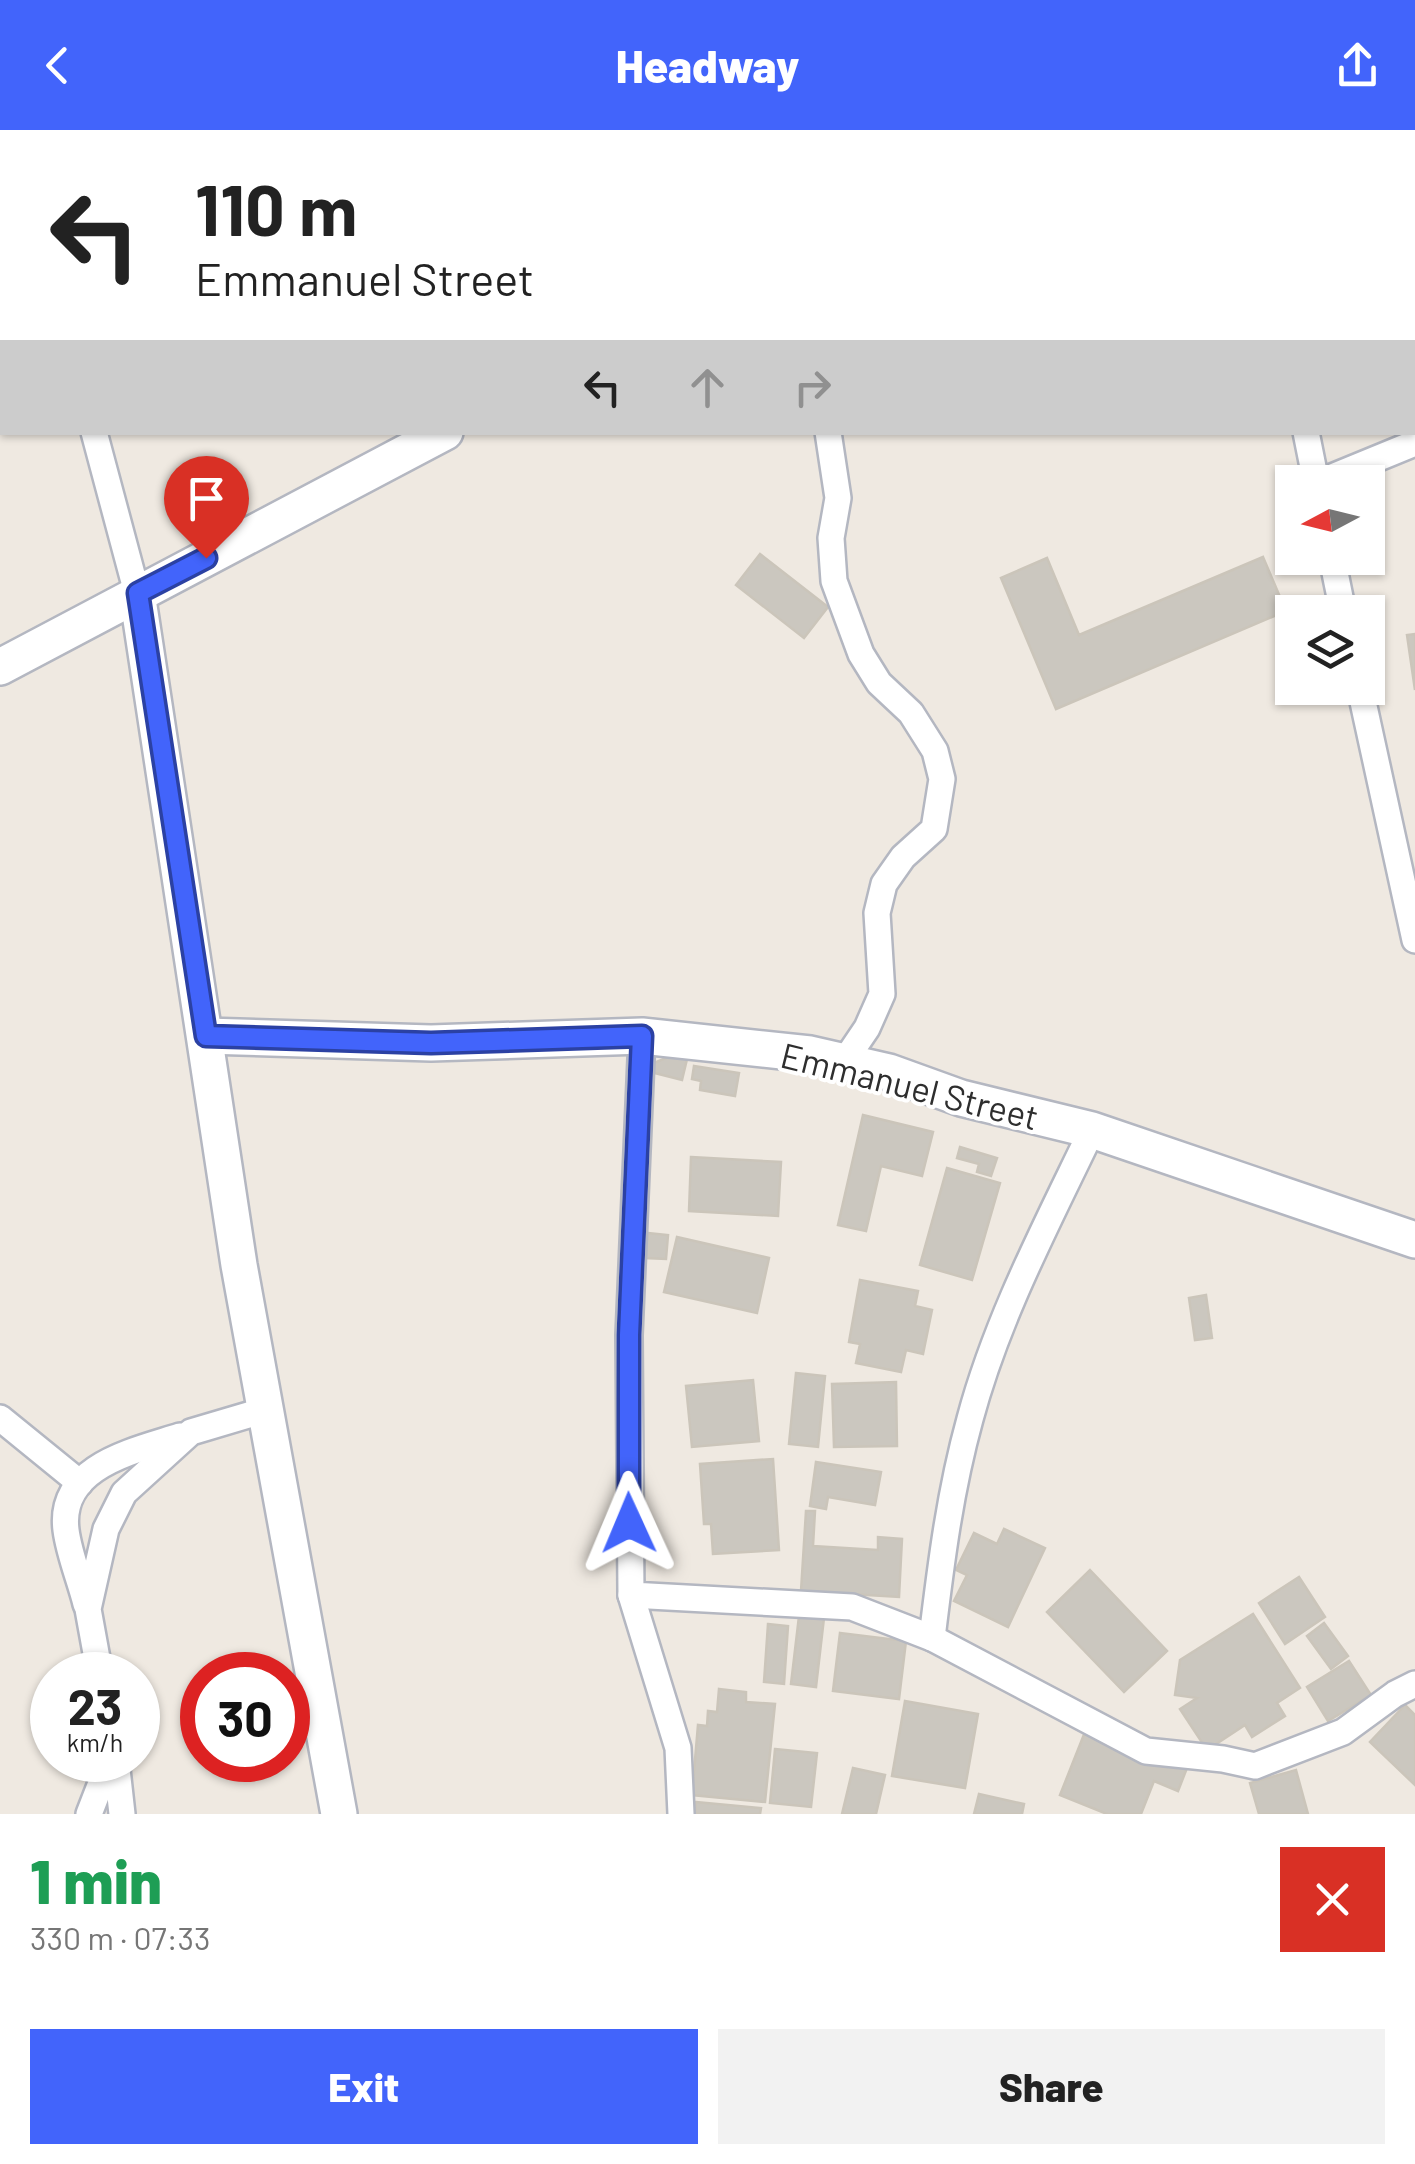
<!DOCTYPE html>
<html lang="en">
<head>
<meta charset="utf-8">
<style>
	:root { --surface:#fff; --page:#f2f2f2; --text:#222; --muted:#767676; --accent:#4264fb }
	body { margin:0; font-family:Barlow,sans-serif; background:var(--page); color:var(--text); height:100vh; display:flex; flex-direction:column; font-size:38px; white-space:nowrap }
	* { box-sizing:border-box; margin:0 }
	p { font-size:32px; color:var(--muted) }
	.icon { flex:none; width:55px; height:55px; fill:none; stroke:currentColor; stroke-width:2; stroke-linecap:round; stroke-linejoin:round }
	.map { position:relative; height:1684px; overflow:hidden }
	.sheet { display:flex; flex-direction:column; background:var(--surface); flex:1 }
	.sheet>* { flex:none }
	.top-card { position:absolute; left:0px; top:0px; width:1415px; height:305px; box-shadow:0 2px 8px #0004; background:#fff; color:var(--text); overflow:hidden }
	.needle { width:65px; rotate:263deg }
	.controls { position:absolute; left:1275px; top:335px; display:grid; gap:20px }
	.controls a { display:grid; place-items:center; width:110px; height:110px; border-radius:0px; background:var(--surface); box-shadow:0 2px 8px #0004; font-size:50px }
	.speed { position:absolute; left:30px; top:1522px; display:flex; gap:20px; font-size:50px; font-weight:700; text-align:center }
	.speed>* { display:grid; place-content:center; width:130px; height:130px; border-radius:50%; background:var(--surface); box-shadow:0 2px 8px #0004; line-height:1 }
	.speed small { font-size:25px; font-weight:400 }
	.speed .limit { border:15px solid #d22; background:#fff; color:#111 }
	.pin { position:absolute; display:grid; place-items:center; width:85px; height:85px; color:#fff; margin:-102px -42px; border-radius:50% 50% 50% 0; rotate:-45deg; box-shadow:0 0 10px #0007 }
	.pin .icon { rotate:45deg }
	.me { position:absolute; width:110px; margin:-55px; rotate:359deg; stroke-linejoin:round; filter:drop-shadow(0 0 8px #0008) }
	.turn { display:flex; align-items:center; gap:35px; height:210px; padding:0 30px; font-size:45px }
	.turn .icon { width:130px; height:130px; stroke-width:2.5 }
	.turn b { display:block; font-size:70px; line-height:85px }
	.lanes { display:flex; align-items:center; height:95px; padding:0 30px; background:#0003; justify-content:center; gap:50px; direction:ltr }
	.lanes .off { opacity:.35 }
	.round { display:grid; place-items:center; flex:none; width:105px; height:105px; border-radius:0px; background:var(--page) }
	.headline { display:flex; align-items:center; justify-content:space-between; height:170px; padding:0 30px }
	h1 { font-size:60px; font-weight:800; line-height:75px; color:#1e9e55 }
	.button { display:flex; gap:20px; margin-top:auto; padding:20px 30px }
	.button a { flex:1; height:115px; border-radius:0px; background:var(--accent); color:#fff; font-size:40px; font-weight:800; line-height:115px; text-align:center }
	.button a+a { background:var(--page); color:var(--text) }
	header { display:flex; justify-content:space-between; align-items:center; height:130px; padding:0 30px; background:var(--accent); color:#fff; font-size:45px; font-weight:800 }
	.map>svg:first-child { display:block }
	.building { fill:#cbc7bf; stroke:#cbc5ba; stroke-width:2.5 }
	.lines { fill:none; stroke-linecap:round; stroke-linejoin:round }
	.street-casing { stroke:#b4b7c1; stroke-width:30 }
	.secondary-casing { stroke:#b4b7c1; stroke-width:40 }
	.street { stroke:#fff; stroke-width:25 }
	.secondary { stroke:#fff; stroke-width:35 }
	.route-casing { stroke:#2b41a3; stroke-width:25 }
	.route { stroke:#4264fb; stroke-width:18 }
	.labels { text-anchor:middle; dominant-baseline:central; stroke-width:8; stroke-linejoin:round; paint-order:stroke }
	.street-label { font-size:35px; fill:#2e2e2e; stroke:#fff }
</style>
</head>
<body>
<header><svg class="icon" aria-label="back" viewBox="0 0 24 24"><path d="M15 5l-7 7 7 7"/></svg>Headway<svg class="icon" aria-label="share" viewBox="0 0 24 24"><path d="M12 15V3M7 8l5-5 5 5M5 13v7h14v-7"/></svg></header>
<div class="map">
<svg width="1415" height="1684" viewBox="0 0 1415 1684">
	<rect width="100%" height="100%" fill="#efe9e1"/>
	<g class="building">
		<polygon points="92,0 177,0 92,2"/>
		<polygon points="393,0 523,0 524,1 391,2"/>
		<polygon points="760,424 828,477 804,508 736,455"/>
		<polygon points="1263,427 1286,481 1056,579 1001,448 1047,428 1079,505"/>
		<polygon points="1415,504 1415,560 1407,505"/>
		<polygon points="673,925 687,929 682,950 651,942 654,933"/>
		<polygon points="694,936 739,943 735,966 700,960 701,951 692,949"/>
		<polygon points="863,985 933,1002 922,1046 881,1036 866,1101 838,1095"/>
		<polygon points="960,1017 997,1028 991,1046 977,1042 979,1034 957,1028"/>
		<polygon points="691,1027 781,1032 778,1086 689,1081"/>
		<polygon points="947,1038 1000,1053 972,1150 920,1135"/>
		<polygon points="648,1103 668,1105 666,1129 645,1128"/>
		<polygon points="677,1107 769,1128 757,1183 664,1162"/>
		<polygon points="860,1150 918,1161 915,1176 932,1180 923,1224 906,1220 901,1242 856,1233 860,1214 849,1212"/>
		<polygon points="1206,1165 1212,1208 1195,1210 1189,1168"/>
		<polygon points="796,1243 825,1246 818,1317 789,1314"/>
		<polygon points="753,1250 759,1311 692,1317 686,1256"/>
		<polygon points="896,1252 897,1316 834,1317 832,1254"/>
		<polygon points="773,1329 779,1420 713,1424 711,1394 704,1394 700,1334"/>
		<polygon points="816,1332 881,1342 875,1375 828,1367 826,1379 810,1376"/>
		<polygon points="806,1381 815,1381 813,1416 878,1420 878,1407 902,1409 899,1467 801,1461"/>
		<polygon points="1004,1399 1045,1418 1008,1497 954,1471 967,1445 956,1440 974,1403 997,1414"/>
		<polygon points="1090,1440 1167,1521 1124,1562 1047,1482"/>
		<polygon points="1299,1447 1325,1487 1285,1514 1259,1473"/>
		<polygon points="1253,1484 1300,1558 1277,1573 1285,1586 1252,1607 1245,1595 1207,1620 1180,1579 1197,1568 1175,1565 1180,1530"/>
		<polygon points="799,1486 824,1488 816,1557 791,1554"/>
		<polygon points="1324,1493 1348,1526 1331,1539 1307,1506"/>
		<polygon points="768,1494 788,1496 784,1554 764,1552"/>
		<polygon points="840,1503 906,1511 899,1569 833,1561"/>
		<polygon points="1349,1531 1371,1565 1328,1591 1307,1557"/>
		<polygon points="719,1559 746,1562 746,1572 775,1574 765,1672 692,1665 698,1595 707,1596 708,1581 717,1582"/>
		<polygon points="905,1571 978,1584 965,1658 892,1646"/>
		<polygon points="1405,1575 1415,1585 1415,1655 1370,1612"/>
		<polygon points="1087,1597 1187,1638 1178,1661 1154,1651 1141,1684 1107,1684 1060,1665"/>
		<polygon points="775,1619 817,1623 811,1677 770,1673"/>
		<polygon points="853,1638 885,1645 876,1684 842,1684"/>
		<polygon points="1296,1640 1308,1684 1259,1684 1250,1653"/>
		<polygon points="979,1664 1024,1674 1022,1684 974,1684"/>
		<polygon points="696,1672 761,1678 760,1684 695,1684"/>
	</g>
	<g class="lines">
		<g class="street-casing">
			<g id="street">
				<polyline points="33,0 34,2"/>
				<polyline points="592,0 594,2"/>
				<polyline points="905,0 906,2"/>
				<polyline points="1240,0 1241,2"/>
				<polyline points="94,302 137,463"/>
				<polyline points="828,302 838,368 831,408 834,451 861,524 879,553 911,583 935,621 942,649 934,699 903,727 884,754 877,783 882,864 867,898 844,932"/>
				<polyline points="1306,302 1316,352"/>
				<polyline points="1320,352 1415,313"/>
				<polyline points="1332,428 1343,482"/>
				<polyline points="1360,558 1415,810"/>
				<polyline points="642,906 629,1205 631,1465 852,1477 932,1508 1146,1621 1223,1629 1255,1636 1343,1602 1395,1564 1415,1554"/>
				<polyline points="0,1288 80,1353"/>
				<polyline points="631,1465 678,1618 681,1684"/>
				<path d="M86,1474C80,1450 69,1424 66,1400C58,1336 134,1321 180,1306"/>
				<path d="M932,1508C941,1433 950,1361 970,1289C997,1188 1047,1094 1092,1000"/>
				<polyline points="100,1545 88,1479 106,1399 124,1363 191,1302 265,1280"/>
				<polyline points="116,1630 122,1684"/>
				<polyline points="89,1684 110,1630"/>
			</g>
		</g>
		<g class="secondary-casing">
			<g id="secondary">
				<polyline points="957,2 961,0"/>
				<polyline points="137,463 239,1135 339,1684"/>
				<polyline points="0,537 445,302"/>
				<polyline points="206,906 431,913 642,906 810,924 889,942 961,968 1092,1000 1415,1110"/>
			</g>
		</g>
		<use href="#street" class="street"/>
		<use href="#secondary" class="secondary"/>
	</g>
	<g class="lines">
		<g class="route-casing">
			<polyline id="route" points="206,428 138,463 206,906 431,913 642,906 629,1205 629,1393"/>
		</g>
		<use href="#route" class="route"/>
	</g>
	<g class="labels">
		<g class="street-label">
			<text transform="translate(910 955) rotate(14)">Emmanuel Street</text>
		</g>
	</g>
</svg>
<div class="controls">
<a><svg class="needle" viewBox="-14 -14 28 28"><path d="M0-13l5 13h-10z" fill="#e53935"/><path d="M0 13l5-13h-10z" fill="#767676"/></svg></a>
<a><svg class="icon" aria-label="layers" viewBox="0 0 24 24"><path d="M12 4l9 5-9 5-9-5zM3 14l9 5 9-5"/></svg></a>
</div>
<div class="speed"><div>23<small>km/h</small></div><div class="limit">30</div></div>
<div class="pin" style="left:206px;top:428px;background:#d93025"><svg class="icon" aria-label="arrive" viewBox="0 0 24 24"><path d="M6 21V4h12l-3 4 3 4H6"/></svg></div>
<svg class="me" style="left:629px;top:1393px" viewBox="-20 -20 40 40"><path d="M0-17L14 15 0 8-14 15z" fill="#4264fb" stroke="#fff" stroke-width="4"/></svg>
<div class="top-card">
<div class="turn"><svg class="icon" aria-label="left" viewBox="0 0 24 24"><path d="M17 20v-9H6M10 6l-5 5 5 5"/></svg><div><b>110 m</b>Emmanuel Street</div></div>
<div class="lanes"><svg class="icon" aria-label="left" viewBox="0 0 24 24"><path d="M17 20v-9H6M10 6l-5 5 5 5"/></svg><svg class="icon off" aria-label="ahead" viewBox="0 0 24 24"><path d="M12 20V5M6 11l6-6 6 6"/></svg><svg class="icon off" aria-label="right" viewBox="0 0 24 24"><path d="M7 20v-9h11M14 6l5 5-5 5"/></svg></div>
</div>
</div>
<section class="sheet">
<div class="headline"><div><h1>1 min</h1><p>330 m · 07:33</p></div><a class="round" style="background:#d93025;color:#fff"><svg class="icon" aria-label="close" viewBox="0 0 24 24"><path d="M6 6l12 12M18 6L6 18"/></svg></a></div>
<div class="button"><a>Exit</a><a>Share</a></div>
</section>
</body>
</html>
